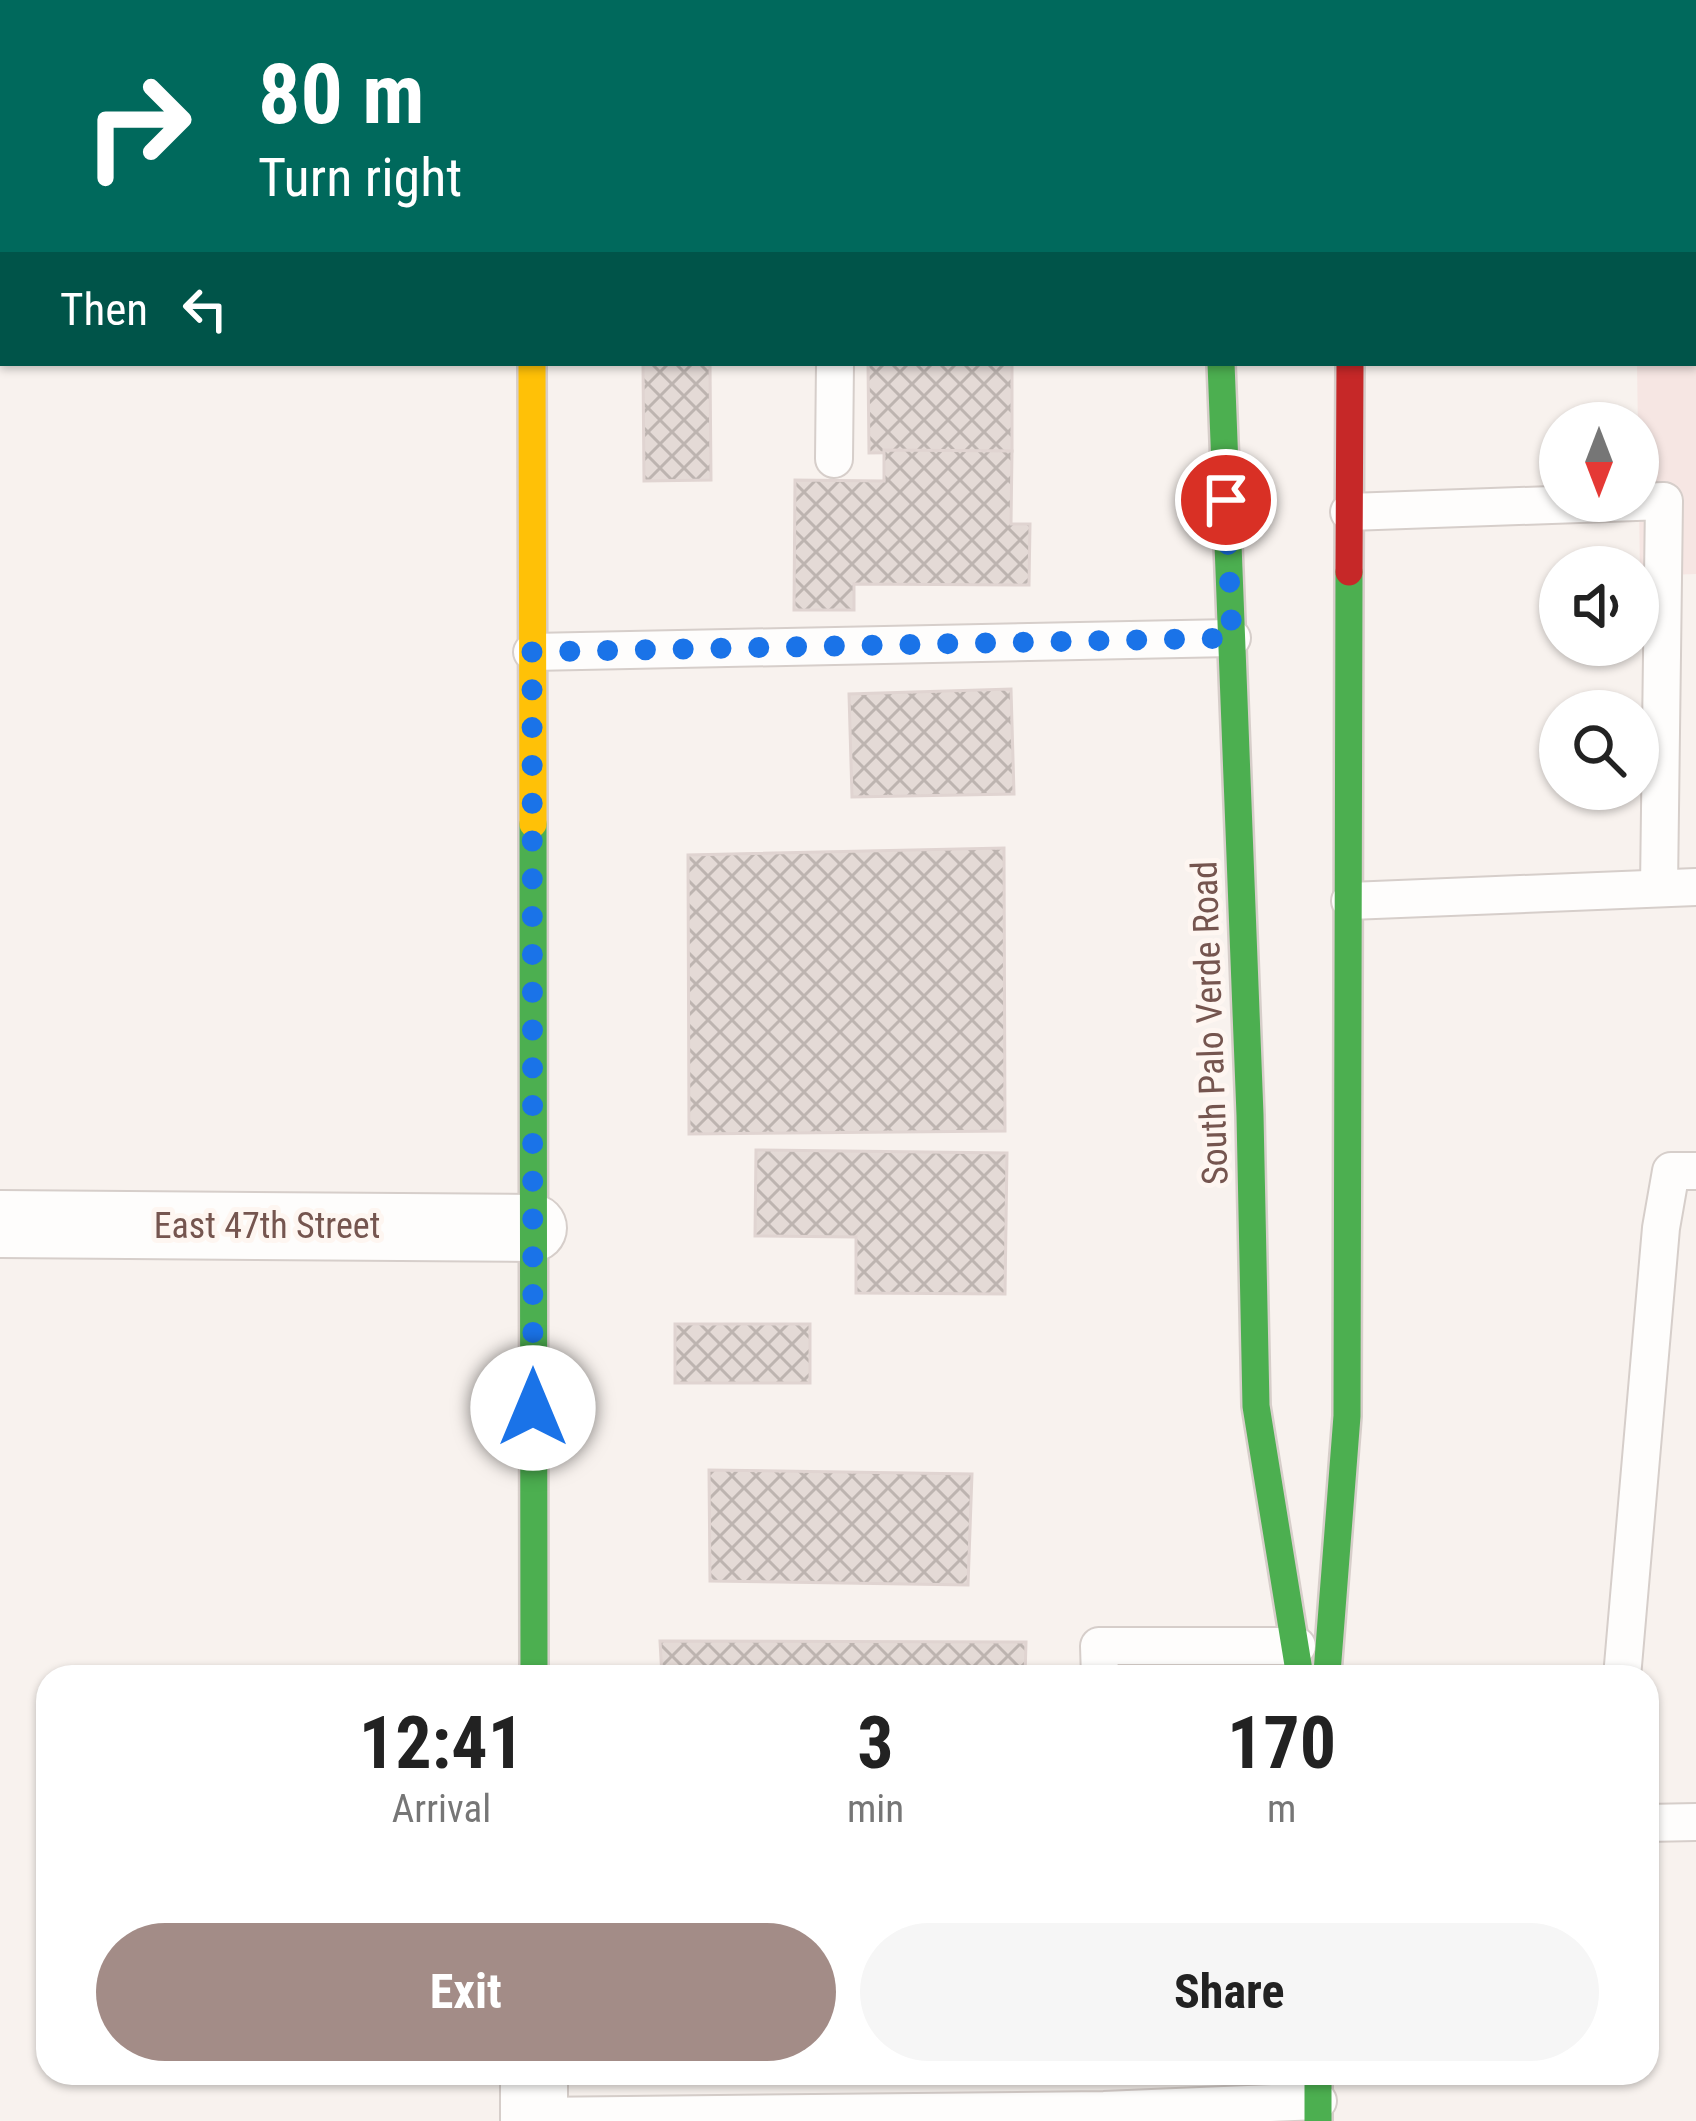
<!DOCTYPE html>
<html lang="en">
<head>
<meta charset="utf-8">
<style>
	:root { --surface:#fff; --page:#f6f6f6; --text:#222; --muted:#767676; --accent:#a38c87 }
	body { margin:0; font-family:"Roboto Condensed",sans-serif; background:var(--page); color:var(--text); height:100vh; display:flex; flex-direction:column; font-size:45px; white-space:nowrap }
	* { box-sizing:border-box; margin:0 }
	p { font-size:39px; color:var(--muted) }
	.icon { flex:none; width:66px; height:66px; fill:none; stroke:currentColor; stroke-width:2; stroke-linecap:round; stroke-linejoin:round }
	.map { position:relative; flex:1; overflow:hidden }
	.side { position:absolute; left:36px; top:1665px; width:1623px; height:420px; display:flex; flex-direction:column; background:var(--surface); border-radius:36px; box-shadow:0 3px 9px #0004 }
	.side>* { flex:none }
	.hud { position:absolute; left:0px; top:0px; width:1698px; height:366px; box-shadow:0 3px 9px #0004; background:#00695c; color:#fff; overflow:hidden }
	.needle { width:78px; rotate:180deg }
	.tools { position:absolute; left:1539px; top:402px; display:grid; gap:24px }
	.tools a { display:grid; place-items:center; width:120px; height:120px; border-radius:50%; background:var(--surface); box-shadow:0 3px 9px #0004; font-size:60px }
	.pin { position:absolute; display:grid; place-items:center; width:102px; height:102px; color:#fff; margin:-51px; border:6px solid #fff; border-radius:50%; box-shadow:0 3px 12px #0007 }
	.me { position:absolute; width:132px; margin:-66px; rotate:0deg; stroke-linejoin:round; filter:drop-shadow(0 0 9px #0008) }
	.turn { display:flex; align-items:center; gap:42px; height:252px; padding:0 60px; font-size:54px }
	.turn .icon { width:156px; height:156px; stroke-width:2.5 }
	.turn b { display:block; font-size:84px; line-height:102px }
	.then { display:flex; align-items:center; height:114px; padding:0 60px; background:#0003; gap:24px; font-size:45px }
	.eta { display:flex; justify-content:space-evenly; align-items:center; height:204px; text-align:center }
	.eta b { font-size:72px; font-weight:700; line-height:84px }
	.cta { display:flex; gap:24px; margin-top:auto; padding:24px 60px }
	.cta a { flex:1; height:138px; border-radius:72px; background:var(--accent); color:#fff; font-size:48px; font-weight:700; line-height:138px; text-align:center }
	.cta a+a { background:var(--page); color:var(--text) }
	.map>svg:first-child { display:block }
	.commercial { fill:#f6e6e3 }
	.building { fill:url(#building-cross-hatch); stroke:#e0d4d1; stroke-width:3 }
	.lines { fill:none; stroke-linecap:round; stroke-linejoin:round }
	.lane-casing { stroke:#d6ceca; stroke-width:40 }
	.street-casing { stroke:#d6ceca; stroke-width:70 }
	.fast-casing { stroke:#d7ceca; stroke-width:32 }
	.slow-casing { stroke:#d7ceca; stroke-width:32 }
	.jam-casing { stroke:#d7ceca; stroke-width:32 }
	.lane { stroke:#fefdfc; stroke-width:36 }
	.street { stroke:#fefdfc; stroke-width:66 }
	.fast { stroke:#4caf50; stroke-width:27 }
	.slow { stroke:#ffc107; stroke-width:27 }
	.jam { stroke:#c62828; stroke-width:27 }
	.route { stroke:#1a73e8; stroke-width:21; stroke-dasharray:0 37.8 }
	.labels { text-anchor:middle; dominant-baseline:central; stroke-width:10; stroke-linejoin:round; paint-order:stroke }
	.street-label { font-size:36px; fill:#75554f; stroke:#fef6f1 }
</style>
</head>
<body>
<div class="map">
<svg width="1696" height="2121" viewBox="0 0 1696 2121">
	<defs>
		<pattern id="building-cross-hatch" width="8" height="8" patternUnits="userSpaceOnUse" patternTransform="scale(3)"><rect width="8" height="8" fill="#e4dad6"/><path d="M0 0l8 8M0 8l8-8" fill="none" stroke="#bdb4b0"/></pattern>
	</defs>
	<rect width="100%" height="100%" fill="#f8f2ee"/>
	<polygon class="commercial" points="1590,0 1696,0 1696,574 1640,576 1637,363 1695,363 1695,3"/>
	<g class="building">
		<rect x="682" y="0" width="143" height="3"/>
		<rect x="865" y="0" width="143" height="3"/>
		<polygon points="643,363 710,363 711,480 644,481"/>
		<polygon points="868,363 1012,363 1012,451 869,453"/>
		<polygon points="884,450 1012,451 1011,524 1030,524 1029,585 854,584 854,610 794,610 795,480 884,481"/>
		<polygon points="1011,689 1014,794 852,797 849,694"/>
		<polygon points="1004,848 1005,1131 689,1134 688,855"/>
		<polygon points="756,1150 1007,1153 1005,1294 856,1293 856,1237 755,1236"/>
		<rect x="675" y="1324" width="135" height="59"/>
		<polygon points="709,1470 972,1474 968,1585 710,1581"/>
		<polygon points="660,1641 1026,1642 1025,1677 662,1677"/>
	</g>
	<g class="lines">
		<g class="lane-casing">
			<g id="lane">
				<polyline points="837,0 837,3"/>
				<polyline points="1655,0 1655,3"/>
				<polyline points="1695,150 1696,150"/>
				<polyline points="834,459 835,363"/>
				<polyline points="1349,512 1664,501 1659,887"/>
				<polyline points="532,652 1232,638"/>
				<polyline points="1350,901 1696,887"/>
				<polyline points="1100,1677 1099,1646 1297,1646"/>
				<polyline points="1622,1677 1661,1228 1671,1171 1696,1171"/>
				<polyline points="1647,1823 1696,1822"/>
				<polyline points="534,2116 1104,2110 1318,2101"/>
			</g>
		</g>
		<g class="street-casing">
			<g id="street">
				<polyline points="532,0 532,3"/>
				<polyline points="0,1224 533,1228"/>
				<polyline points="534,2073 534,2121"/>
			</g>
		</g>
		<g class="fast-casing">
			<g id="fast">
				<polyline points="1352,0 1352,3"/>
				<polyline points="1221,363 1250,1115 1256,1406 1300,1677"/>
				<polyline points="533,824 534,1677"/>
				<polyline points="1327,1673 1347,1416 1349,572"/>
				<polyline points="1318,2073 1318,2121"/>
			</g>
		</g>
		<g class="slow-casing">
			<g id="slow">
				<polyline points="1230,0 1230,3"/>
				<polyline points="532,363 533,824"/>
			</g>
		</g>
		<g class="jam-casing">
			<polyline id="jam" points="1349,572 1350,363"/>
		</g>
		<use href="#lane" class="lane"/>
		<use href="#street" class="street"/>
		<use href="#fast" class="fast"/>
		<use href="#slow" class="slow"/>
		<use href="#jam" class="jam"/>
	</g>
	<g class="lines">
		<polyline class="route" points="533,1408 532,652 1232,638 1226,500"/>
	</g>
	<g class="labels">
		<g class="street-label">
			<text transform="translate(1210 1023) rotate(-92)">South Palo Verde Road</text>
			<text x="267" y="1226">East 47th Street</text>
		</g>
	</g>
</svg>
<div class="tools">
<a><svg class="needle" viewBox="-14 -14 28 28"><path d="M0-13l5 13h-10z" fill="#e53935"/><path d="M0 13l5-13h-10z" fill="#767676"/></svg></a>
<a><svg class="icon" aria-label="sound" viewBox="0 0 24 24"><path d="M4 9h4l5-4v14l-5-4H4zM17 9q2 3 0 6"/></svg></a>
<a><svg class="icon" aria-label="search" viewBox="0 0 24 24"><circle cx="10" cy="10" r="6"/><path d="M15 15l6 6"/></svg></a>
</div>
<div class="pin" style="left:1226px;top:500px;background:#d93025"><svg class="icon" aria-label="arrive" viewBox="0 0 24 24"><path d="M6 21V4h12l-3 4 3 4H6"/></svg></div>
<svg class="me" style="left:533px;top:1408px" viewBox="-20 -20 40 40"><circle r="19" fill="#fff"/><path d="M0-13L10 11 0 6-10 11z" fill="#1a73e8"/></svg>
<div class="hud">
<div class="turn"><svg class="icon" aria-label="right" viewBox="0 0 24 24"><path d="M7 20v-9h11M14 6l5 5-5 5"/></svg><div><b>80 m</b>Turn right</div></div>
<div class="then">Then<svg class="icon" aria-label="left" viewBox="0 0 24 24"><path d="M17 20v-9H6M10 6l-5 5 5 5"/></svg></div>
</div>
<section class="side">
<div class="eta">
<div><b>12:41</b><p>Arrival</p></div>
<div><b>3</b><p>min</p></div>
<div><b>170</b><p>m</p></div>
</div>
<div class="cta"><a>Exit</a><a>Share</a></div>
</section>
</div>
</body>
</html>
